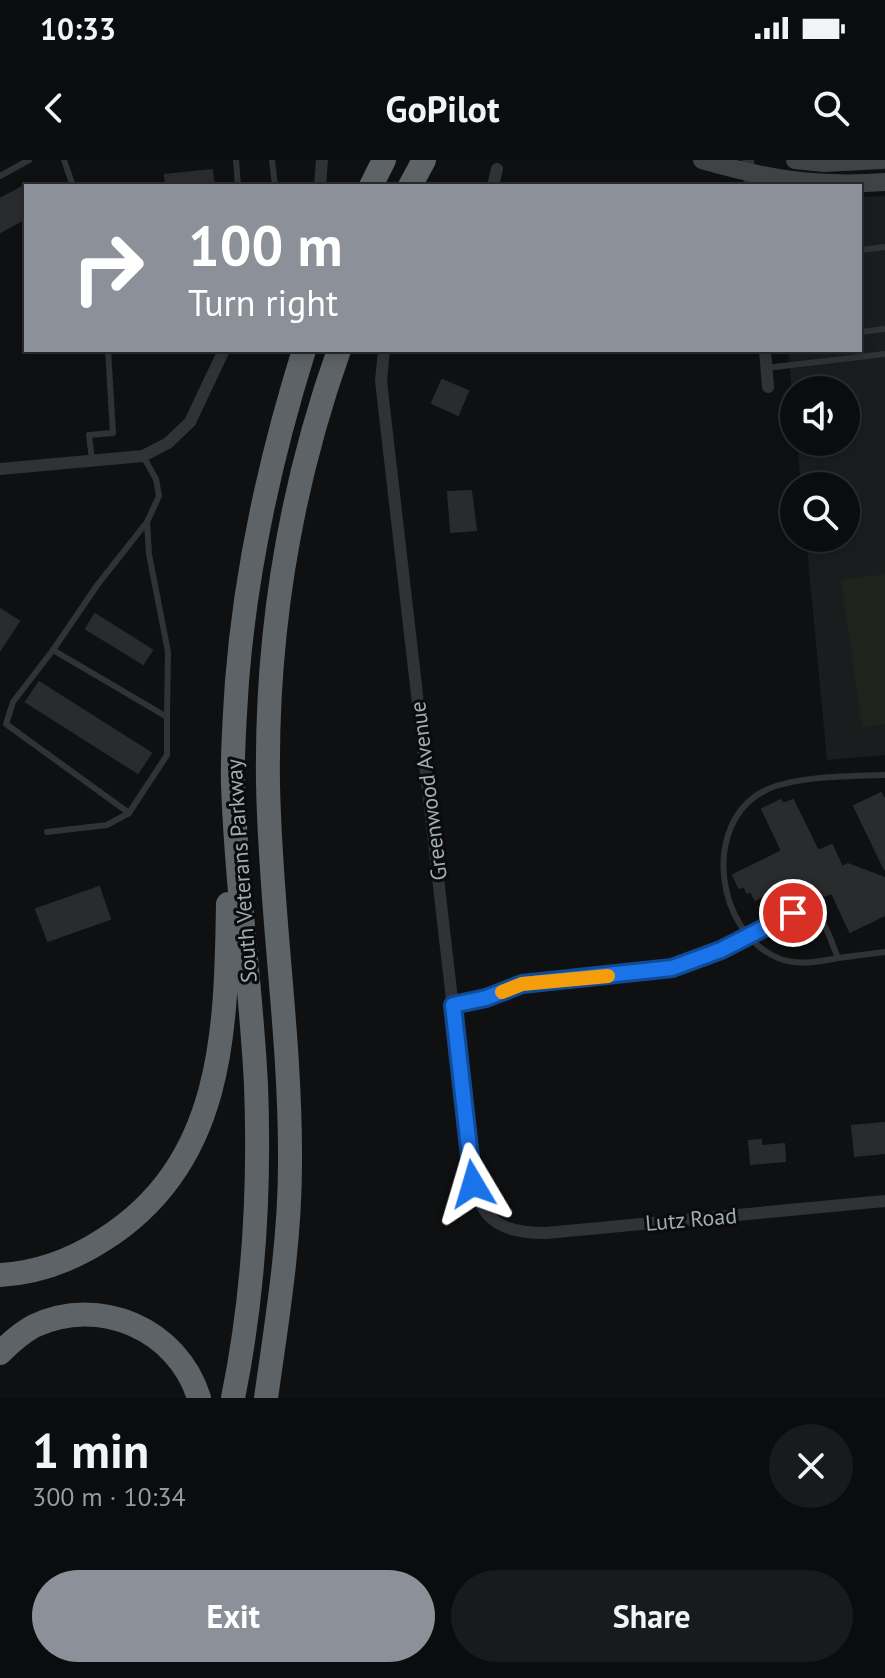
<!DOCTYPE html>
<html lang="en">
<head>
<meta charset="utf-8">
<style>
	:root { --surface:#0b0c0d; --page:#191a1b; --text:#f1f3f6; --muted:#9a9b9d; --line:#2b2c2e; --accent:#8c9099 }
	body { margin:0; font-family:"PT Sans",sans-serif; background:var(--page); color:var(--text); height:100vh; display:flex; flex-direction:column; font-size:30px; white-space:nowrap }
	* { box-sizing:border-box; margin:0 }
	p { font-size:26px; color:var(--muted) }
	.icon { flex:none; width:44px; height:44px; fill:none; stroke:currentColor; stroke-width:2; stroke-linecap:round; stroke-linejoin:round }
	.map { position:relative; height:1238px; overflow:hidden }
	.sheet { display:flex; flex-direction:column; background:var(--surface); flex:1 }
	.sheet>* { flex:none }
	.hud { position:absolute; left:24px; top:24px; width:838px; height:168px; border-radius:0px; box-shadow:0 4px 12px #0003,0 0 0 2px var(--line); background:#8c9099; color:#fff; overflow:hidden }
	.fabs { position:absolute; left:780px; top:216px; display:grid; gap:16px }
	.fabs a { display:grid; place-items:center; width:80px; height:80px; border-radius:50%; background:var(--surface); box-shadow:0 4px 12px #0003,0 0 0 2px var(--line); font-size:40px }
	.pin { position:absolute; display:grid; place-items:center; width:68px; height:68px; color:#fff; margin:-34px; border:4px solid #fff; border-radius:50%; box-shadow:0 2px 8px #0007 }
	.me { position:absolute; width:88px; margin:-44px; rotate:353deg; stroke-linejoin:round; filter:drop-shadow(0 0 6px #0008) }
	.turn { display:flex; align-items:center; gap:28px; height:168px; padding:0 32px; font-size:36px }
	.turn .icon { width:104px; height:104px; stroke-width:2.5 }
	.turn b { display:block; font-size:56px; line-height:68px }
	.round { display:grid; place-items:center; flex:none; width:84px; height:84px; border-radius:42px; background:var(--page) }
	.summary { display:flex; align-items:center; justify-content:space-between; height:136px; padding:0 32px }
	h1 { font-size:48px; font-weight:600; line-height:60px }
	.action { display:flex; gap:16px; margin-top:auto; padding:16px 32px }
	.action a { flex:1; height:92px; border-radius:48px; background:var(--accent); color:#fff; font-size:32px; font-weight:600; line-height:92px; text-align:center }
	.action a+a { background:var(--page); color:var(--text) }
	.status { display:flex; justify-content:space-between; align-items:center; height:56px; padding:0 40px; background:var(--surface); direction:ltr }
	.status svg { height:22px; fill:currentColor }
	header { display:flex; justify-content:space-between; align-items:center; height:104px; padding:0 32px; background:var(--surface); font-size:36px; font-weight:600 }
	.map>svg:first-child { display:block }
	.built { fill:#1b1c1e }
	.green { fill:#1e231c }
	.building { fill:#2a2b2d; stroke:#292b2d; stroke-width:2 }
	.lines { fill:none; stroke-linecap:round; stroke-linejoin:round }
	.service { stroke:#303336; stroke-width:6 }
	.minor { stroke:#303336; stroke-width:12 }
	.secondary { stroke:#3f4346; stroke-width:18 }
	.motorway { stroke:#5d6367; stroke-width:24 }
	.route-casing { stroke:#114b97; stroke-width:20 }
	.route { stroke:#1a73e8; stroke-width:14 }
	.slow { stroke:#f59e0b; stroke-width:14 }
	.labels { text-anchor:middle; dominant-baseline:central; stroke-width:6; stroke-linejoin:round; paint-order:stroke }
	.street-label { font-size:22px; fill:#a1adb1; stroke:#0a0b0c }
</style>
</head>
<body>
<div class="status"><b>10:33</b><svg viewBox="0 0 49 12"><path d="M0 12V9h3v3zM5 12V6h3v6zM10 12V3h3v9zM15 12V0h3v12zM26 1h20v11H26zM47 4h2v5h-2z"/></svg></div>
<header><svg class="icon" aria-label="back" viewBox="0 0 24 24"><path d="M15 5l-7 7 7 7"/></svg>GoPilot<svg class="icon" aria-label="search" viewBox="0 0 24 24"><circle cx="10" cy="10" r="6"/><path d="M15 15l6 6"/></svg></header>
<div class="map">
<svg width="885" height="1238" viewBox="0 0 885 1238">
	<rect width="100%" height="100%" fill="#0f1011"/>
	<polygon class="built" points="885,36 885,595 827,600 806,378 846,378 846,326 801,326 797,282 846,282 846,230 794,230 794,251 788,190 860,190 860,37"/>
	<polygon class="green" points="885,414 885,564 862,567 841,420"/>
	<g class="building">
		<polygon points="212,10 214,26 166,26 165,15"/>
		<polygon points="26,25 26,58 0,72 0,39"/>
		<polygon points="442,220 468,231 458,255 432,243"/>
		<polygon points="471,331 476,370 451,372 448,332"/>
		<polygon points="0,449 19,461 0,490"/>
		<polygon points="95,454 152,490 143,504 86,469"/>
		<polygon points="39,522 151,593 138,613 26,542"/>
		<polygon points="881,633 885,640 885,710 854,646"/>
		<polygon points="781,640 783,644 793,640 818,691 832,685 842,707 848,704 885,718 885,755 850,772 832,733 824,736 806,729 800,718 755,740 751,731 747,733 744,726 739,728 733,715 782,691 762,649"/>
		<polygon points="99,727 110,759 48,781 36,749"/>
		<polygon points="884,963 885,993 855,996 852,966"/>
		<polygon points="761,980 761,986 784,984 785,1001 751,1004 749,981"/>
	</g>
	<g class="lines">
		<g class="service">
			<polyline points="64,0 73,26"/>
			<polyline points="236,0 238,26"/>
			<polyline points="272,0 275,26"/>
			<polyline points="0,16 29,0"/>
			<polyline points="860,90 885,87"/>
			<polyline points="860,172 885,169"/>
			<polyline points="766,208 885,194"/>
			<polyline points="92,300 89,275 113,273 108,190"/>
			<polyline points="53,490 167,557 168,492 149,394 147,362"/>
			<polyline points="129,653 6,564 13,542 53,490 98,424 147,362 159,336 156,319 143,296"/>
			<polyline points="47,672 107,665 129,653 167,595 167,557"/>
			<path d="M838,798C818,802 797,806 778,798C716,772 701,664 764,631C792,616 852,616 885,615"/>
			<path d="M454,845L486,838L522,824L672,808L721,790L793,753C798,752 802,750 806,750C824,751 832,785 838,798L885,792"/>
		</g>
		<g class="minor">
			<polyline points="748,0 750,26"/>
			<polyline points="320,26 322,0"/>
			<polyline points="493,26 497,9"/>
			<path d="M384,190L381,221L468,979C475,1038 475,1073 546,1073L885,1041"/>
			<polyline points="765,190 768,227"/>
			<polyline points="0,309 143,296 168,283 190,262 224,190"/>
		</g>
		<g class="secondary">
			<path d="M702,0C768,19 816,27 885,22"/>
			<polyline points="795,0 824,3 882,0"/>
		</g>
		<g class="motorway">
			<polyline points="371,26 384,0"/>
			<polyline points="410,26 424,0"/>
			<path d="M0,1115C36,1113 72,1100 103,1080C224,1004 226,872 228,744"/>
			<path d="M0,1193C10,1183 21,1173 34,1166C99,1135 178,1169 199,1238"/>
			<path d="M233,1238C254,1135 260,1030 256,925C251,824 236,724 233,624C232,589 235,555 237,521C246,407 270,299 304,190"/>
			<path d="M266,1238C277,1160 290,1082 290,1004C291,877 270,750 268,623C266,476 290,328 339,190"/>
		</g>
	</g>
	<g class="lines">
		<g class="route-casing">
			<polyline id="route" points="473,1024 453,845 486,838 522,824 672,808 721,790 793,753"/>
		</g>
		<use href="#route" class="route"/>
		<polyline class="slow" points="502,832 522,824 608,816"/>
	</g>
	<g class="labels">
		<g class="street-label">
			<text transform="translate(428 631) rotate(-97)">Greenwood Avenue</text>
			<text transform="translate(241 711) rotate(-94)">South Veterans Parkway</text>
			<text transform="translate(691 1059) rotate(-5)">Lutz Road</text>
		</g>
	</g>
</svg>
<div class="fabs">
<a><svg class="icon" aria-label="sound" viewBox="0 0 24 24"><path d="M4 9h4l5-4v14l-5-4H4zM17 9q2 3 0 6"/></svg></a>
<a><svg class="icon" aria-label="search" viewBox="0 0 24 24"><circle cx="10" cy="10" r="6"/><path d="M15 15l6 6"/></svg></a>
</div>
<div class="pin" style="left:793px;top:753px;background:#d93025"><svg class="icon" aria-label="arrive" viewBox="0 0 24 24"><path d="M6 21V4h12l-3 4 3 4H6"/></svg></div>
<svg class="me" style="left:473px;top:1024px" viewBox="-20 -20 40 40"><path d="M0-17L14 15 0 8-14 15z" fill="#1a73e8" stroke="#fff" stroke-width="4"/></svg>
<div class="hud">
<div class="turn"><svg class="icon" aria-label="right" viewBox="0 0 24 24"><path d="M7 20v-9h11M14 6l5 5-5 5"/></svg><div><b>100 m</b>Turn right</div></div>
</div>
</div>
<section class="sheet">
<div class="summary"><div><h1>1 min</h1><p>300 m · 10:34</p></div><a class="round"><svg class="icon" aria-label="close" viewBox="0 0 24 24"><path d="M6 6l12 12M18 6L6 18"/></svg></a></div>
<div class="action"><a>Exit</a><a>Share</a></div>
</section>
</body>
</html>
